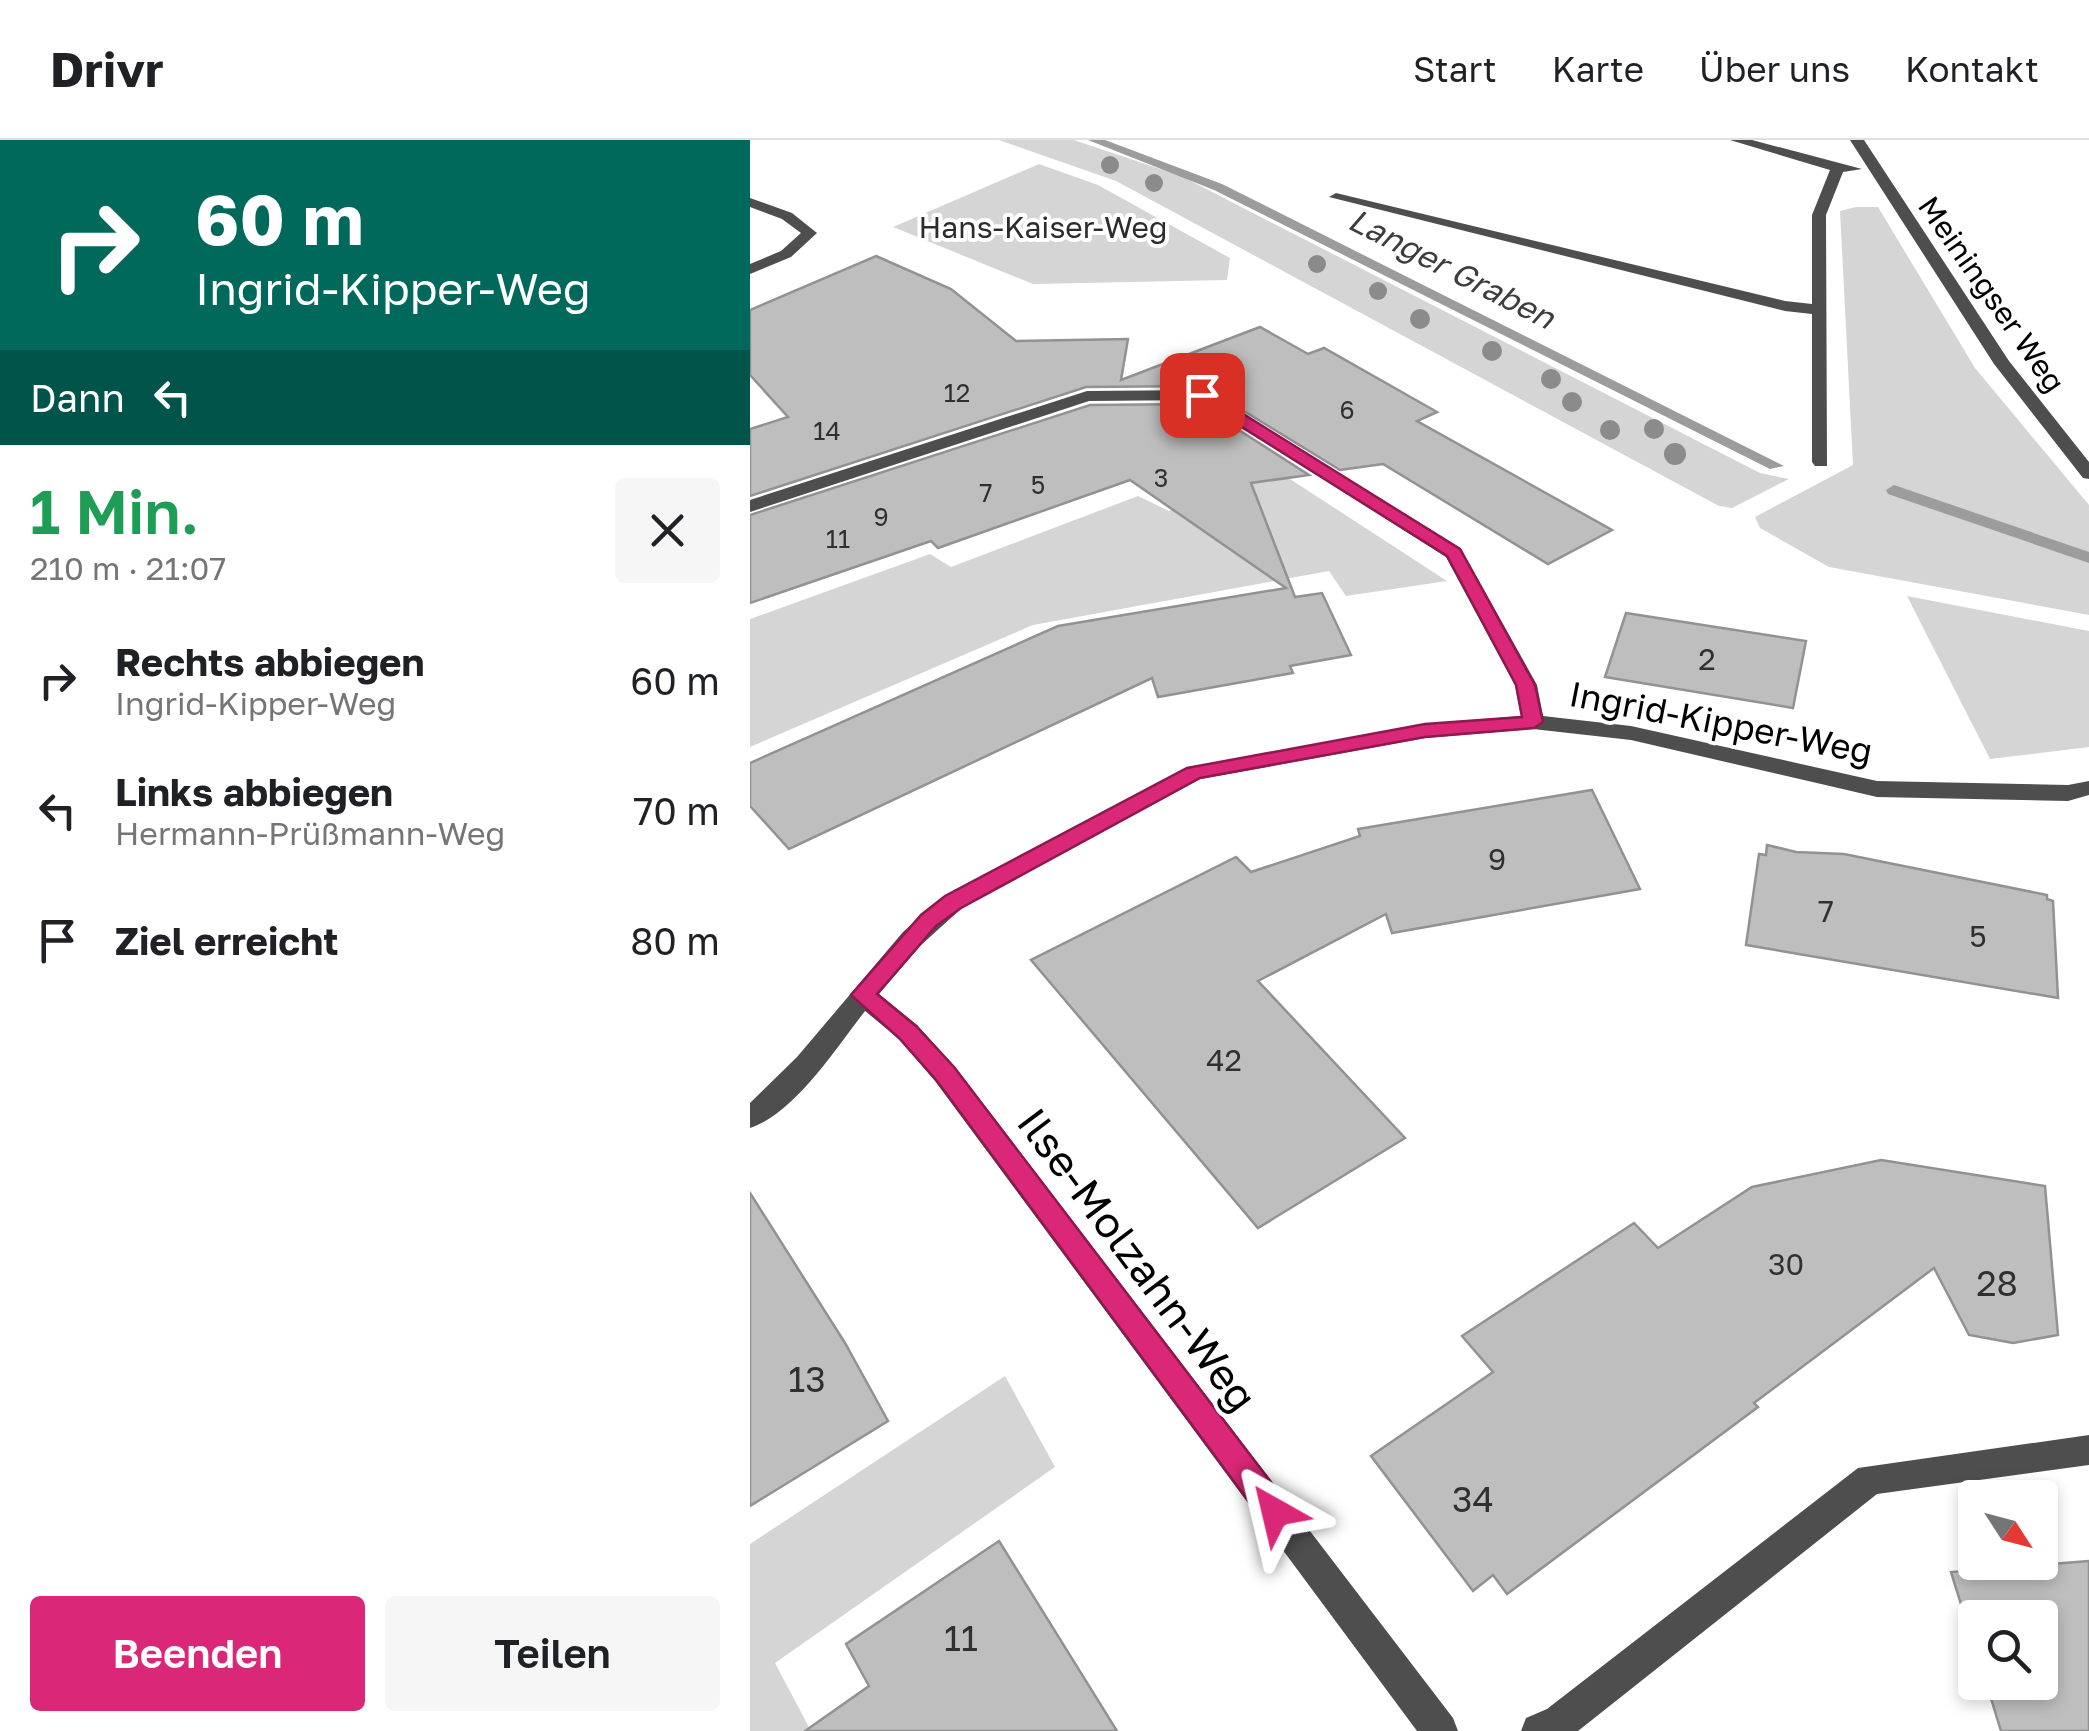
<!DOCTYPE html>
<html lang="de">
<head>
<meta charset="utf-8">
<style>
	:root { --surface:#fff; --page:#f6f6f6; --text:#202124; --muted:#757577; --line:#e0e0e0; --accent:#db2777 }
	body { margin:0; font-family:"Golos Text",sans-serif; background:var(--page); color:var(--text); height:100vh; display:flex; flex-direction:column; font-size:38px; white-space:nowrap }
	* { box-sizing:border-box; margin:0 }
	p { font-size:32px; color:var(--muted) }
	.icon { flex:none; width:55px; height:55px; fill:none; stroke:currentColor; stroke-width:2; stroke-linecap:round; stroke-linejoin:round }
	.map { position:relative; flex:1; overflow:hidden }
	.drawer { display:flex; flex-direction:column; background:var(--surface); width:750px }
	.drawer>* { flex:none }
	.guide { background:#00695c; color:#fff; overflow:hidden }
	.needle { width:65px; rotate:126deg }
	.controls { position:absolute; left:1208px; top:1340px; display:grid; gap:20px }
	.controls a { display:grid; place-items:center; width:100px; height:100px; border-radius:10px; background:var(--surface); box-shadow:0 5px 15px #0003; font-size:50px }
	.pin { position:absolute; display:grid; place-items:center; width:85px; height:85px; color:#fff; margin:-42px; border-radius:20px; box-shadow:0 5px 15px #0006 }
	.me { position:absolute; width:110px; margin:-55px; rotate:323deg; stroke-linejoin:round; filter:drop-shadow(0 0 8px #0008) }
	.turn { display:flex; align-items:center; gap:35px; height:210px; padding:0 30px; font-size:45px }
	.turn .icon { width:130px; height:130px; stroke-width:2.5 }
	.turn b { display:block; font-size:70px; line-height:85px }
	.then { display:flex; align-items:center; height:95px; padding:0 30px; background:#0003; gap:20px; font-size:38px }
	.round { display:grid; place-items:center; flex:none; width:105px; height:105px; border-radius:10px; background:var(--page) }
	.summary { display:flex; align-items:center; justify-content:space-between; height:170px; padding:0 30px }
	h1 { font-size:60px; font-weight:600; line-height:75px; color:#1e9e55 }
	.cta { display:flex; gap:20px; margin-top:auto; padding:20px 30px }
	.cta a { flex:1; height:115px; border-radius:10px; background:var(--accent); color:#fff; font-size:40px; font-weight:600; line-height:115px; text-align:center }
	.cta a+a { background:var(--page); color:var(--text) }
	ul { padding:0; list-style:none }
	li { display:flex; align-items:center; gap:30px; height:130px; padding:0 30px }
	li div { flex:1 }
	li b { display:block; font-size:38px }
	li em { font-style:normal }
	header { display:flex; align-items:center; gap:60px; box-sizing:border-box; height:140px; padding:0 50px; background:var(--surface); border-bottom:2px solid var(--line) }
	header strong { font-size:48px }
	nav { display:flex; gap:55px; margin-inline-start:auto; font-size:35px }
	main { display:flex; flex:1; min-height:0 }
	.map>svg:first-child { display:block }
	.green { fill:#d5d5d5 }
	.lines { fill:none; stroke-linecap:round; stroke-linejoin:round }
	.stream { fill:#9c9c9c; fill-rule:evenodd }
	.building { fill:#bebebe; stroke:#929292; stroke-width:2.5 }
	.minor { fill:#4e4e4e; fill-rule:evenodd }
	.tree { fill:#8b8b8b }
	.route { fill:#db2777; stroke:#8e194d; stroke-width:2.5 }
	.labels { text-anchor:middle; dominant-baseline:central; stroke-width:8; stroke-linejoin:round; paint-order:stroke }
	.far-number-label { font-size:25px; fill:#303030 }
	.far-park-label { font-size:30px; fill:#2c2c2c; stroke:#fff }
	.far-street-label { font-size:30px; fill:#000; stroke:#fff }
	.number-label { font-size:30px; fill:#303030 }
	.far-water-label { font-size:32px; font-style:italic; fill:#3d3d3d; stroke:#fff }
	.street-label { font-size:35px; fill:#000; stroke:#fff }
	.near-number-label { font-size:35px; fill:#303030 }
	.near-street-label { font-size:42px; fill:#000; stroke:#fff }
</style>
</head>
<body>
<header>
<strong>Drivr</strong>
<nav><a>Start</a><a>Karte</a><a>Über uns</a><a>Kontakt</a></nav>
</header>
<main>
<section class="drawer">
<div class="guide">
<div class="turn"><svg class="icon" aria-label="right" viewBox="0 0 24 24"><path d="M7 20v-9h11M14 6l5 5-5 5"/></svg><div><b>60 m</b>Ingrid-Kipper-Weg</div></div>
<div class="then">Dann<svg class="icon" aria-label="left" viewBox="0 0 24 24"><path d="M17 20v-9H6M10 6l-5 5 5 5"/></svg></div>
</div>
<div class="summary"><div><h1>1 Min.</h1><p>210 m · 21:07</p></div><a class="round"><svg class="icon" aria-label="close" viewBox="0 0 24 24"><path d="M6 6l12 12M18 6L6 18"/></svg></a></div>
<ul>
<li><svg class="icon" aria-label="right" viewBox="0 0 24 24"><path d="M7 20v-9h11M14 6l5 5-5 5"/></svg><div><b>Rechts abbiegen</b><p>Ingrid-Kipper-Weg</p></div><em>60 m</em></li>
<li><svg class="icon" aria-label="left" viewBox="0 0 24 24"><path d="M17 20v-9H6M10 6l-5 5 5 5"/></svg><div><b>Links abbiegen</b><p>Hermann-Prüßmann-Weg</p></div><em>70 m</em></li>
<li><svg class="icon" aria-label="arrive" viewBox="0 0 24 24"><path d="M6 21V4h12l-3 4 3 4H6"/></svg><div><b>Ziel erreicht</b></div><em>80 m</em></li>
</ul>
<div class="cta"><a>Beenden</a><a>Teilen</a></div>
</section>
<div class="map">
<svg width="1339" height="1591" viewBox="0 0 1339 1591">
	<rect width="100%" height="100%" fill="#fff"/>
	<g class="green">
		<polygon points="249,0 324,0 431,36 1010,333 1039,339 982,368 969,366 366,41"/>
		<polygon points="289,24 348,45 480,118 477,140 283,144 143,87"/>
		<polygon points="1106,67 1128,67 1225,228 1339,365 1339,475 1079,427 1010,388 1005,377 1103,325 1090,71"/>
		<polygon points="523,328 697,441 596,456 579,431 283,485 0,607 0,479 180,414 201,427 388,356 419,371"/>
		<polygon points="1157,456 1339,491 1339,607 1240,619"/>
		<polygon points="255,1236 305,1327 25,1523 61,1591 0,1591 0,1404"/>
	</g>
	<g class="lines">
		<g class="stream">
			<polygon points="338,0 355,0 472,44 1034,326 1020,329 464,50"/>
			<polygon points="1144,345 1339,412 1339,423 1138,354 1136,350"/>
		</g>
	</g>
	<g class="building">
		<polygon points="126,116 201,149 266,201 378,199 371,240 510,187 558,214 574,208 687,272 667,281 862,390 798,424 633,324 590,330 453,246 336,247 0,356 0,289 38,277 0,235 0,170"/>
		<polygon points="448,264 559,335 501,343 545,457 572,453 601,515 540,526 543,533 408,557 402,538 39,709 0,666 0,623 308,486 536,448 380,340 188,408 181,401 0,463 0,375 340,265"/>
		<polygon points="876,473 1056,501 1043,568 855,537"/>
		<polygon points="842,650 890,749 642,793 636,774 508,841 655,998 508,1088 281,820 486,717 501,732 610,696 608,689"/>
		<polygon points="1017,705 1046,712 1094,714 1297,755 1297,759 1303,761 1308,858 996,805 1009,714 1016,715"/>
		<polygon points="1131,1020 1295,1046 1308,1195 1263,1203 1219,1195 1184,1128 1004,1263 1008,1267 757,1454 743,1435 723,1451 621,1316 743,1232 712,1196 884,1083 908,1108 1002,1047"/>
		<polygon points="0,1053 95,1203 138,1281 0,1366"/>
		<polygon points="249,1401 367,1591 55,1591 119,1546 96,1504"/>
		<polygon points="1339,1421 1339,1591 1251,1591 1236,1542 1290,1542 1290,1478 1225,1478 1225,1509 1201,1432"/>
	</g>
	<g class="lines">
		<g class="minor">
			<polygon points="980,0 1002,0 1112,29 1093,32 1076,75 1077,326 1065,326 1062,322 1062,174 1035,171 579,57 586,53 1035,161 1062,164 1062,75 1080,30"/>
			<polygon points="1100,0 1114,0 1259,221 1339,322 1339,339 1333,338 1244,224"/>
			<polygon points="0,58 42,73 67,93 41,117 0,134 0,124 31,111 51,93 32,79 0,67"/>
			<path d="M453,250L711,409L787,545L793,576L881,586L1127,641L1318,645L1339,641V655L1318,661L1127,657L881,600L783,589L675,598L450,639L212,768L171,805L129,854L167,885L205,927L703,1578L708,1591H667L185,941L149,899L115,871C87,907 44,974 0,988V963L47,917L153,792L194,756L436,628L675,584L771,576L765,545L696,417L449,260L339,261L0,372V360L337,251Z"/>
			<polygon points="1339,1295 1339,1325 1127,1354 828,1591 771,1591 776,1578 797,1569 1108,1328"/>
		</g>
	</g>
	<g class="tree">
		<circle cx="360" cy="25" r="9"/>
		<circle cx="404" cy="43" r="9"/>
		<circle cx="567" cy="124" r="9"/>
		<circle cx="628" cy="151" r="9"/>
		<circle cx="670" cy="179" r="10"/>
		<circle cx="742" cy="211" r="10"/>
		<circle cx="801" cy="239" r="10"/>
		<circle cx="822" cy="262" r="10"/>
		<circle cx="904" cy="289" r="10"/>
		<circle cx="860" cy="290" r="10"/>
		<circle cx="925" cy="314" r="11"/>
	</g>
	<polygon class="route" points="447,252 458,252 710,409 785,545 793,582 784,588 675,597 450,638 211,768 186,786 127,854 166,886 204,927 536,1362 540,1372 536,1382 525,1387 514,1382 187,941 149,898 101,855 171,775 195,756 437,628 675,584 772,577 766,545 697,416 447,259"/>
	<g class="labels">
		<g class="far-number-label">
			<text x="207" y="252">12</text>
			<text x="597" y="269">6</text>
			<text x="77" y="290">14</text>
			<text x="411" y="337">3</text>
			<text x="288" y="344">5</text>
			<text x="236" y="352">7</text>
			<text x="131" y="376">9</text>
			<text x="88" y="398">11</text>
		</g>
		<g class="far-park-label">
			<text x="293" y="87">Hans-Kaiser-Weg</text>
		</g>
		<g class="far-street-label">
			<text transform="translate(1242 154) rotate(55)">Meiningser Weg</text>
		</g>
		<g class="number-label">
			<text x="957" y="519">2</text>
			<text x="747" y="719">9</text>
			<text x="1076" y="771">7</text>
			<text x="1228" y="796">5</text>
			<text x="474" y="920">42</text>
			<text x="1036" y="1124">30</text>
		</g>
		<g class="far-water-label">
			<text transform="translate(702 128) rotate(27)">Langer Graben</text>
		</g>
		<g class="street-label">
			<text transform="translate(971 582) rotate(11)">Ingrid-Kipper-Weg</text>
		</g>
		<g class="near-number-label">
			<text x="1247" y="1143">28</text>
			<text x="57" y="1239">13</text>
			<text x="723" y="1359">34</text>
			<text x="211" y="1498">11</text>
		</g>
		<g class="near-street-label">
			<text transform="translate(388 1119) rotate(53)">Ilse-Molzahn-Weg</text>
		</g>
	</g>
</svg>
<div class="controls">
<a><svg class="needle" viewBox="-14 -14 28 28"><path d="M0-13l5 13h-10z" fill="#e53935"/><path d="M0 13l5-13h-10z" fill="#757577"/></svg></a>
<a><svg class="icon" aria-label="search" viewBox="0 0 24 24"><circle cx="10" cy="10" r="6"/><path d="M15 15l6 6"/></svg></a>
</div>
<div class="pin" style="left:452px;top:255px;background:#d93025"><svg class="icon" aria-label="arrive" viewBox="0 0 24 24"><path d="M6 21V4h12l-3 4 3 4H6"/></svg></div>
<svg class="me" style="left:525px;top:1372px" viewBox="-20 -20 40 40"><path d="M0-17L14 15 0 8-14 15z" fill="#db2777" stroke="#fff" stroke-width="4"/></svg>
</div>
</main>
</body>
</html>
